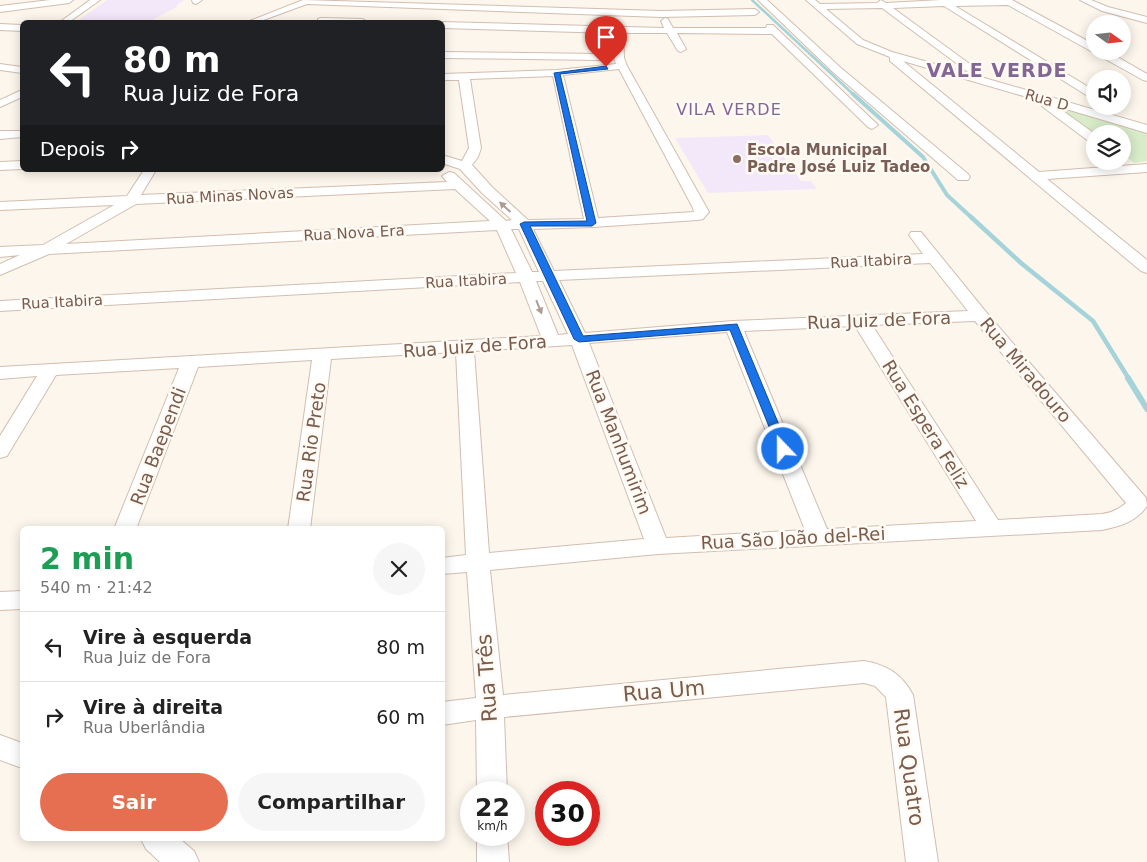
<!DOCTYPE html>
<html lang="pt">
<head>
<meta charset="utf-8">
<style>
	:root { --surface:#fff; --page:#f6f6f6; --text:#222; --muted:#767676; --line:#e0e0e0; --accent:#e76f51 }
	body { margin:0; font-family:"DejaVu Sans",sans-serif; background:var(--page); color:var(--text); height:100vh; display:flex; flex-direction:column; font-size:19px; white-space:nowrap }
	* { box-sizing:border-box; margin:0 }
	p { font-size:16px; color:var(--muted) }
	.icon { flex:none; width:28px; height:28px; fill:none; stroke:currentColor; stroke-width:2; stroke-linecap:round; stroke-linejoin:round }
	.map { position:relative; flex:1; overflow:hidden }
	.drawer { position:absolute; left:20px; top:526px; width:425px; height:315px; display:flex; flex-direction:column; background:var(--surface); border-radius:8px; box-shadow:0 2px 12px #0003 }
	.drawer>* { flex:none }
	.hud { position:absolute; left:20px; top:20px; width:425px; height:152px; border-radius:8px; box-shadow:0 2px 12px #0003; background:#202124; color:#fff; overflow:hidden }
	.needle { width:32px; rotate:105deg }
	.tools { position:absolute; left:1086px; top:15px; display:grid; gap:10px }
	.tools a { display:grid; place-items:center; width:45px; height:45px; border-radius:50%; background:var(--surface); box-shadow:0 2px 12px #0003; font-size:25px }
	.speed { position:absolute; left:460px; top:781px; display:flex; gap:10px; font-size:25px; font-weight:700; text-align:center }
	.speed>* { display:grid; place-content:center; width:65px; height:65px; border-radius:50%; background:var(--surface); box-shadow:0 2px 12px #0003; line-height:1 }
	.speed small { font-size:12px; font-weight:400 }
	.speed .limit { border:8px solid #d22; background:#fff; color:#111 }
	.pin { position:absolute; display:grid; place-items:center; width:42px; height:42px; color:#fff; margin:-51px -21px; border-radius:50% 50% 50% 0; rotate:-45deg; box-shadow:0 0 5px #0007 }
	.pin .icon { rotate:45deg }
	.me { position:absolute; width:55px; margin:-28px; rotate:338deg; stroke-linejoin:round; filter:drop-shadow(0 0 4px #0008) }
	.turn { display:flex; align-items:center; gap:18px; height:105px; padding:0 20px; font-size:22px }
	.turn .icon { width:65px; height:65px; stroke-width:2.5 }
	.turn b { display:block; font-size:35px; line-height:42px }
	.then { display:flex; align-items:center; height:48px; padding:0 20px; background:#0003; gap:10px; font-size:19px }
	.round { display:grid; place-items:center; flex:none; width:52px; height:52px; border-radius:26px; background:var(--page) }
	.headline { display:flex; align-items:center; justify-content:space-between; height:85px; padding:0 20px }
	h1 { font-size:30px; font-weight:800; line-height:38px; color:#1e9e55 }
	.button { display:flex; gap:10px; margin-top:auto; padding:10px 20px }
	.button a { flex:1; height:58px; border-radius:30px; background:var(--accent); color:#fff; font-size:20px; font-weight:800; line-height:58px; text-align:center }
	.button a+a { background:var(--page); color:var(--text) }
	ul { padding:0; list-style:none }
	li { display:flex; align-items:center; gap:15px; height:70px; padding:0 20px; border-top:1px solid var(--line) }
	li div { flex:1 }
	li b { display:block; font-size:19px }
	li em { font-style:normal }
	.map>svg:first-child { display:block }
	.education { fill:#f3e8fa }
	.green { fill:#d8ecc9 }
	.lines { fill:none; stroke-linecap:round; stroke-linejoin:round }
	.stream-far3 { stroke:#a5d3da; stroke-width:2.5 }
	.stream-far2 { stroke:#a5d3da; stroke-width:4 }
	.stream-far1 { stroke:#a5d3da; stroke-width:4.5 }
	.stream { stroke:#a5d3da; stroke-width:6 }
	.minor-casing { stroke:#d1beb0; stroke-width:2 }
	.minor { fill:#fff; fill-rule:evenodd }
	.oneway { fill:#af9d94 }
	.route { fill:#1a73e8; stroke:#114b97 }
	.education-dot { fill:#8d6e63; stroke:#fffaf3; stroke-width:2 }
	.labels { text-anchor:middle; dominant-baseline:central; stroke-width:5; stroke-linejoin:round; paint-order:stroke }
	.far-street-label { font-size:15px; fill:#7a5c4d; stroke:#fffaf3 }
	.far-education-label { font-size:15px; font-weight:bold; fill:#785e54; stroke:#fffaf3; text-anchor:start }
	.far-neighbourhood-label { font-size:16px; letter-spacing:1px; fill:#846695; stroke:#fffaf3 }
	.street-label { font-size:18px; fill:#7a5c4d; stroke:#fffaf3 }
	.far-district-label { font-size:19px; font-weight:bold; letter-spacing:1px; fill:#846695; stroke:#fffaf3 }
	.near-street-label { font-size:21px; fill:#7a5c4d; stroke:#fffaf3 }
</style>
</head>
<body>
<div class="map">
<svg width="1147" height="862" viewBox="0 0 1147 862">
	<rect width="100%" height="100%" fill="#fdf6ec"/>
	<g class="education">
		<polygon points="107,0 184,0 177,5 177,7 148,22 76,22"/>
		<polygon points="768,135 801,181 811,181 817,189 708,193 675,138"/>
	</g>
	<polygon class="green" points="1051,104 1147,129 1147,161 1134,163 1123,154 1122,134 1095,135"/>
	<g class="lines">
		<polyline class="stream-far3" points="752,0 854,95"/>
		<polyline class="stream-far2" points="853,94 923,157 947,195 972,218"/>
		<polyline class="stream-far1" points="971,217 1021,263 1093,321 1129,379"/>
		<polyline class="stream" points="1128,378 1147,409"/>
		<g class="minor-casing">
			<g id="minor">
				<polygon points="50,0 73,0 69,3 0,12 0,6"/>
				<polygon points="90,0 100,0 69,22 60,22"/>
				<polygon points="192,0 202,0 196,4 193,3"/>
				<polygon points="303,0 661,11 755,9 759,12 755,15 661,17 307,4 258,22 247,22"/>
				<polygon points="758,0 767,0 841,68 968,174 970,177 968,180 958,180 833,72"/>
				<path d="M806,0H815L820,4L877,3L881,0L886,3L941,0H1012L1095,45V51H1107L1147,74V81L1143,80L1008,5L955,6L1095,91V99L1091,98L944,6L893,8L982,73L983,75L981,77L1147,125V133L1056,106L1095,134V144L1091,143L1043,107L1041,105L1044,102L903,61L1039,172L1147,164V172L1047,179L1147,260V273L1141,271L890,61V57L857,44ZM882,8L971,74L892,52L863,40L826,9Z"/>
				<polygon points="1080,0 1091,0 1108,7 1147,17 1147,23 1102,11"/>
				<polygon points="321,18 363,19 367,22 318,22 318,19"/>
				<path d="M665,18L668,19L673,28H766L767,25H773L878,125L872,129L868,127L772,34L677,33L686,49L681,52L678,51L667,33H623L624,58L627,66L709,212L703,219L698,220L592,227L533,229L554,271L923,254L909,235L911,232H921L986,312L1146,498L1147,506C1136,522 1120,526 1102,530L658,554L490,570L503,695L864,661C887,665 902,674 913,695L938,862H906L886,697L875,686L864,683L504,717L507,792H477L476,720L442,725V702L476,698L467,572L442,574V558L466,555L456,352L331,359L310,529H288L312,360L198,367L136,529H114L179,368L56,375L7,456L0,458V436L37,376L0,379V367L541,336L520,282L0,311V301L516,273L497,230L49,254L0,275V264L20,255L0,257V247L43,245L114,205L0,210V202L127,196L144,170H156L141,195L447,182L442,176L449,172L454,173L506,221L512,220L482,193L460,169L442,163V155L462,161L469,148L459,80H442V74L557,70L616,64L614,58L613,33L442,28L441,22L664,28L661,21ZM619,69L693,208L694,212L598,218L563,75ZM553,76L584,219L528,220L492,187L472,165L478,157L481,148L470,79ZM455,189L490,221L66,244L136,204ZM511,229H519L539,272H532ZM930,263L968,311L733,321L585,333L559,280ZM536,281H543L568,334L558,335ZM975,321L1126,503C1119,509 1111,513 1102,514L998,520L872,325ZM855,326L976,521L827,529L744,331ZM727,332L805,530L666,538L589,343ZM572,345L644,539L489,553L474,351Z"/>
				<polygon points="0,24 22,25 22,31 0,30"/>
				<polygon points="442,52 599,54 604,57 599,60 442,58"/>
				<polygon points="0,64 22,67 22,73 0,70"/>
				<polygon points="22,90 22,97 0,107 0,100"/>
				<polygon points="0,131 22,131 22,137 0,139"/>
				<polygon points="22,161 22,169 0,170 0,162"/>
				<polygon points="22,591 22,609 0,610 0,592"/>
				<polygon points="0,735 22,743 22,768 0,760"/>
				<polygon points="477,835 507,835 509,862 477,862"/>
				<polygon points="141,839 180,839 194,851 199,862 160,862 146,849"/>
			</g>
		</g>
		<use href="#minor" class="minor"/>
	</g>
	<defs><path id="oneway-solid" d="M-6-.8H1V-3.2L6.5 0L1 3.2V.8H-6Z" transform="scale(1.25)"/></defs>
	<g class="oneway">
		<use href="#oneway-solid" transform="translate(505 207) rotate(-138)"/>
		<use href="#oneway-solid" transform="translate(539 307) rotate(68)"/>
	</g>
	<polygon class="route" points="606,66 608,69 560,74 596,223 592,226 530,226 583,336 737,324 789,449 787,451 779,451 778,449 730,330 579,342 574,339 520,224 524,222 587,221 554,73"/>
	<circle class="education-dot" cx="737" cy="159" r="5"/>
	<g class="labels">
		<g class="far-street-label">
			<text transform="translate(1047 100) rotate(16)">Rua D</text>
			<text transform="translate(230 196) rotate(-3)">Rua Minas Novas</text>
			<text transform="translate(354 233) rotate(-3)">Rua Nova Era</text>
			<text transform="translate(871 261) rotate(-3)">Rua Itabira</text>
			<text transform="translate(466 281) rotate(-3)">Rua Itabira</text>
			<text transform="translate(62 302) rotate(-3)">Rua Itabira</text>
		</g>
		<g class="far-education-label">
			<text x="747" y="150">Escola Municipal<tspan x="747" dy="17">Padre José Luiz Tadeo</tspan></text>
		</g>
		<g class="far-neighbourhood-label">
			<text x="729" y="109">VILA VERDE</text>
		</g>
		<g class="street-label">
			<text transform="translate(879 320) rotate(-2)">Rua Juiz de Fora</text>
			<text transform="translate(475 346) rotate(-4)">Rua Juiz de Fora</text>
			<text transform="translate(1026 370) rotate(50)">Rua Miradouro</text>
			<text transform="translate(926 424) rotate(58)">Rua Espera Feliz</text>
			<text transform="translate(311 442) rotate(-82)">Rua Rio Preto</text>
			<text transform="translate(619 442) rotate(69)">Rua Manhumirim</text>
			<text transform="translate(158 446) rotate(-69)">Rua Baependi</text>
			<text transform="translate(793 538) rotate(-3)">Rua São João del-Rei</text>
		</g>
		<g class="far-district-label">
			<text x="997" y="70">VALE VERDE</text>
		</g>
		<g class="near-street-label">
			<text transform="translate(487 678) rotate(-94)">Rua Três</text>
			<text transform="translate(664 691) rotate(-5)">Rua Um</text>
			<text transform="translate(909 767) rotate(82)">Rua Quatro</text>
		</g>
	</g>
</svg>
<div class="tools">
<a><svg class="needle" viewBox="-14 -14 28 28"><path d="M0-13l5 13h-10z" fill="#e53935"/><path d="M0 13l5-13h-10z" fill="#767676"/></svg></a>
<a><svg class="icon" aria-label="sound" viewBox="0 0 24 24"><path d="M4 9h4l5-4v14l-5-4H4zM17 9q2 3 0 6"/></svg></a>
<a><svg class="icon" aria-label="layers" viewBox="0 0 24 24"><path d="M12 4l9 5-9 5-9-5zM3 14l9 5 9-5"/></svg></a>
</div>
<div class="speed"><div>22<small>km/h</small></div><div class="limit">30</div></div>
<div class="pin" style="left:606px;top:67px;background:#d93025"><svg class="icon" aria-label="arrive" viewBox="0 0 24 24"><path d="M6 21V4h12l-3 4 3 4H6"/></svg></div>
<svg class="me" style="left:783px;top:449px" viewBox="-20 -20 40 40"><circle r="17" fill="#1a73e8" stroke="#fff" stroke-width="3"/><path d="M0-11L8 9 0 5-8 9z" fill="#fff"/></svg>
<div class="hud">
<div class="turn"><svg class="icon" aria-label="left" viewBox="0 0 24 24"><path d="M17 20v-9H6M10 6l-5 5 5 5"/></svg><div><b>80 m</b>Rua Juiz de Fora</div></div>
<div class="then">Depois<svg class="icon" aria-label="right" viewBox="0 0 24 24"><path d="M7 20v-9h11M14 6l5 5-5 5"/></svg></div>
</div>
<section class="drawer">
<div class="headline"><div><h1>2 min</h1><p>540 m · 21:42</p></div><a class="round"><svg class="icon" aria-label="close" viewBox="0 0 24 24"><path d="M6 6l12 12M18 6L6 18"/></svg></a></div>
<ul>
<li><svg class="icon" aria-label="left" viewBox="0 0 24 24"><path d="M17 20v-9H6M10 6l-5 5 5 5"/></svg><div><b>Vire à esquerda</b><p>Rua Juiz de Fora</p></div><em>80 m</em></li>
<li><svg class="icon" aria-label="right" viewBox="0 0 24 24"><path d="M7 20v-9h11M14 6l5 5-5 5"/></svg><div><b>Vire à direita</b><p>Rua Uberlândia</p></div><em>60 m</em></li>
</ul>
<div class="button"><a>Sair</a><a>Compartilhar</a></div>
</section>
</div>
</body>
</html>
